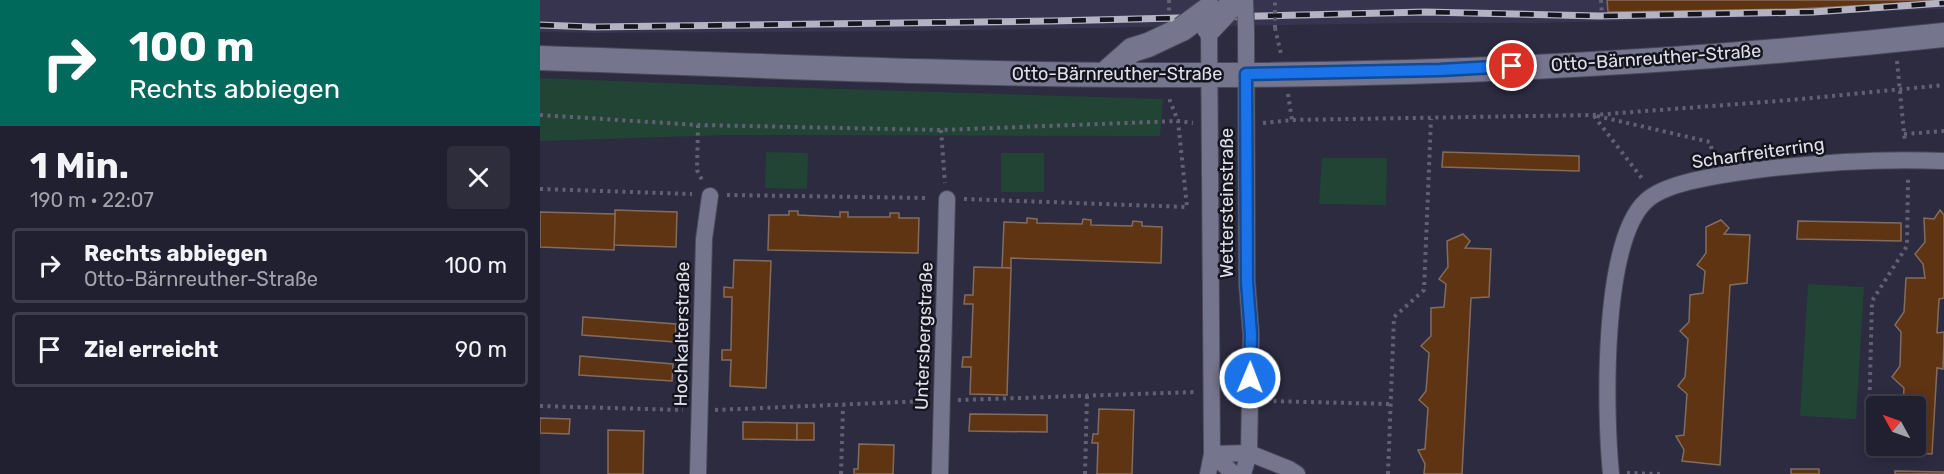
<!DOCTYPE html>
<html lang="de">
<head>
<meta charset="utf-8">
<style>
	:root { --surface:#212030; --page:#2d2d3c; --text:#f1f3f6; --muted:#a2a3ab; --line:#3e3e4c }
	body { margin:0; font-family:Rubik,sans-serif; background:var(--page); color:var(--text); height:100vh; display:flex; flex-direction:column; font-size:22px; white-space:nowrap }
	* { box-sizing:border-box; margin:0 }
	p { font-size:20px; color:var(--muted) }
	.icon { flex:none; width:33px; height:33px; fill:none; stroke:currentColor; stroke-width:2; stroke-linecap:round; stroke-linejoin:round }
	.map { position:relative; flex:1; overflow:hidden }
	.drawer { display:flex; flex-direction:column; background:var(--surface); width:540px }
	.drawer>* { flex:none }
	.top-card { background:#00695c; color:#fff; overflow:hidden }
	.needle { width:39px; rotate:310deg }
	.controls { position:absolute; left:1326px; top:396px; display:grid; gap:12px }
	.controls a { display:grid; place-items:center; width:60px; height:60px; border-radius:6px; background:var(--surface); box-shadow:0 3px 15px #0003,0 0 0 2px var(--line); font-size:30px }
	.pin { position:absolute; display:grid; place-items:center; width:51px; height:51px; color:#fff; margin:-26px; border:3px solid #fff; border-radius:50%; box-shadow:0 2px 6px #0007 }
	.me { position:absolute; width:66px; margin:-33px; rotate:1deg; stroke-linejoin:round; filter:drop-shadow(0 0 4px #0008) }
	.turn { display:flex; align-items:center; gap:21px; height:126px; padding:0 30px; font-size:27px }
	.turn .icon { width:78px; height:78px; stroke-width:2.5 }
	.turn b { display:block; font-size:42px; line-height:51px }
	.round { display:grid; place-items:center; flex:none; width:63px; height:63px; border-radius:6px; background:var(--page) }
	.headline { display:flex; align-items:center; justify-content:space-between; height:102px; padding:0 30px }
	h1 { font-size:36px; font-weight:700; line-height:45px }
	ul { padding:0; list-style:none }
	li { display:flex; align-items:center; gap:18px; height:75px; margin:0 12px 9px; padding:0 18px; border:3px solid var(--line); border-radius:6px }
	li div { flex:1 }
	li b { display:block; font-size:22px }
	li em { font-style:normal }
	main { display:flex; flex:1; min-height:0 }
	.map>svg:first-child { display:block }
	.built { fill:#36344f }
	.green { fill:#214434 }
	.building { fill:#5e3412; stroke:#846c5c; stroke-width:1.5 }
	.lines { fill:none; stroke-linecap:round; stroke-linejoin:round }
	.street-casing { stroke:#4a485a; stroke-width:18 }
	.secondary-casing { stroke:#4a485a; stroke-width:26 }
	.path { stroke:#626174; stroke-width:4; stroke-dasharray:3 4.5; stroke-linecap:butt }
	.street { stroke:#76758e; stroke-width:16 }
	.secondary { stroke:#76758e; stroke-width:24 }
	.rail-casing { stroke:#b4b3c4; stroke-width:7 }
	.rail { stroke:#15151e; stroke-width:4.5; stroke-dasharray:14; stroke-linecap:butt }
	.street-bridge-casing { stroke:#4a485a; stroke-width:18; stroke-linecap:butt }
	.secondary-bridge-casing { stroke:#4a485a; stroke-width:26; stroke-linecap:butt }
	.path-bridge { stroke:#626174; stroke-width:4; stroke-dasharray:3 4.5; stroke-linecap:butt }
	.street-bridge { stroke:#76758e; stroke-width:16 }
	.secondary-bridge { stroke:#76758e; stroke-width:24 }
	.route-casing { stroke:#114b97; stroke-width:15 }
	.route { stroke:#1a73e8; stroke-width:10 }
	.labels { text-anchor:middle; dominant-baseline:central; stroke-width:5; stroke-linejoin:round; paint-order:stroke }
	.street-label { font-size:18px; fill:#e0dfee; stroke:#15151e }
</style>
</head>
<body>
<main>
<section class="drawer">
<div class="top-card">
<div class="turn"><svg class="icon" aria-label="right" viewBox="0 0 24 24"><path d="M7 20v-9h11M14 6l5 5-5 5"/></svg><div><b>100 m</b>Rechts abbiegen</div></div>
</div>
<div class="headline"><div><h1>1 Min.</h1><p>190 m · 22:07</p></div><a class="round"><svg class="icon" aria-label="close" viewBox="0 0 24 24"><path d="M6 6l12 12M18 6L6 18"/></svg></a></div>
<ul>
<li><svg class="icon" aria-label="right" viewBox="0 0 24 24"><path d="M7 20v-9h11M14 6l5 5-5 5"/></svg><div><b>Rechts abbiegen</b><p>Otto-Bärnreuther-Straße</p></div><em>100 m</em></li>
<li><svg class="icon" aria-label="arrive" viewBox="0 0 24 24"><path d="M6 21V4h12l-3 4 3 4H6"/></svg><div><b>Ziel erreicht</b></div><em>90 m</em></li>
</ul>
</section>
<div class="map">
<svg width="1404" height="474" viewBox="0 0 1404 474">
	<rect width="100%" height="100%" fill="#2c2b40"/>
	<polygon class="built" points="0,0 1404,0 1404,9 1194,18 994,23 872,23 375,31 52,33 0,32"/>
	<g class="green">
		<polygon points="0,78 202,86 623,99 620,136 189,135 0,141"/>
		<polygon points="226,152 268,153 267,189 225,188"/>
		<rect x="461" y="153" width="43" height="39"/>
		<polygon points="782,158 847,158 846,205 779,204"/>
		<polygon points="1268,284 1324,287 1316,419 1260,416"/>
	</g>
	<g class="building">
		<polygon points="1067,0 1404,0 1404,1 1258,9 1068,12"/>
		<polygon points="903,152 1039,156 1039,171 902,167"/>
		<polygon points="75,210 137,212 136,247 74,245"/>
		<polygon points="1400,210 1404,215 1404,298 1399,299 1397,333 1404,332 1404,343 1403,369 1397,368 1392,454 1361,452 1362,446 1376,446 1376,406 1363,406 1364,388 1352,377 1360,366 1361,332 1355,325 1364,312 1366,278 1385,278 1383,264 1375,254 1385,242 1384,218 1394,219"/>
		<polygon points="249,211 258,211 258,215 300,217 300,212 308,212 308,217 350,217 350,213 359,213 359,218 379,218 378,253 228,250 229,215 249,215"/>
		<polygon points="0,212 75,214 74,250 0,247"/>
		<polygon points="487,218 497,219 497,223 542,224 543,219 551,220 551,225 592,226 593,221 602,222 602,226 622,227 621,263 471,258 471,268 462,268 464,222 487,223"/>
		<polygon points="1181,220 1189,228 1184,234 1210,235 1207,283 1190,285 1180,465 1142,461 1144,450 1136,436 1144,435 1147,394 1138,386 1145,377 1148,339 1140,331 1149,322 1150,295 1163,293 1165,271 1157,265 1166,253 1166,227"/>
		<polygon points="1258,221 1361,223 1361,241 1257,239"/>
		<polygon points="923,234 930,241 925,248 951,249 949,297 931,298 922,474 884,474 885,464 878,450 885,449 888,408 879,400 886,391 889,353 881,346 891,336 891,308 904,307 906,284 899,279 908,267 907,241"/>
		<polygon points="194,260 231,261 226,388 190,386 191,360 182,360 182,350 191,350 192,297 184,297 184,287 193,288"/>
		<polygon points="434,267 471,268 467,395 430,394 431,367 422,367 423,357 431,357 433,304 424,304 425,295 433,295"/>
		<polygon points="43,317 136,324 135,342 42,335"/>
		<polygon points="40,356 133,364 132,381 39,375"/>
		<polygon points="559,409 594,410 592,474 557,474 558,443 552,443 553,434 558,434"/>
		<polygon points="430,414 507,415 507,432 429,431"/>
		<polygon points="0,418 30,419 29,434 0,433"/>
		<polygon points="203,422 257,423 257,440 203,439"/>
		<rect x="257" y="423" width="17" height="17"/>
		<polygon points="68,430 104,431 103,474 68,474"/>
		<polygon points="319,444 354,445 353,474 314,474 314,469 318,469"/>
		<rect x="1251" y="469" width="28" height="5"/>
		<polygon points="1355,471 1404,472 1404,474 1355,474"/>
	</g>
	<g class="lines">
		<g class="street-casing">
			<g id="street">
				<polyline points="672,454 709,453 749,469 757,474"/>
				<polyline points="672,454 694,474"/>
				<polyline points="158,474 164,239 170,196"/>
				<polyline points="400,474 407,199"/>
				<polyline points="668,474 672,454 669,29"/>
				<polyline points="703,474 709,453 711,334 707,282 706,29"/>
				<path d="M1071,474C1065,415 1061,242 1106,201C1125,183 1175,176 1201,172C1268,163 1336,158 1404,161"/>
			</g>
		</g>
		<g class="secondary-casing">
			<g id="secondary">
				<path d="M0,58C209,65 419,75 628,75C887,76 1147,63 1404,35"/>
				<polyline points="565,74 592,50 608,45 642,29"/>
			</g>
		</g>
		<g class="path">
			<polyline points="1061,0 1062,16"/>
			<polyline points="735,28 741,54"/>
			<polyline points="1357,61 1365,143"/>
			<polyline points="748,94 752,120"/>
			<polyline points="0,115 158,125 401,130 638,121 653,123"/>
			<polyline points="1054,116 1104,181"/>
			<polyline points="1057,116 1170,142 1174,159"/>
			<polyline points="723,123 752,120 1053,115 1251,100 1404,85"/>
			<polyline points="158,125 157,170 162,180"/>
			<polyline points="401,130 405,183"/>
			<polyline points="1364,134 1404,131"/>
			<polyline points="0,189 152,194"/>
			<polyline points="187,195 389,198"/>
			<polyline points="424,199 647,207 638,121 630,101 630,95"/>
			<polyline points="418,400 656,392"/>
			<polyline points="726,401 851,404"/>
			<polyline points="0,406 143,410"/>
			<polyline points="175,410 386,401"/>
			<polyline points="1329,420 1332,301 1367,246 1368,177"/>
			<polyline points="1087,473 1123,474"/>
			<polyline points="301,474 303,406"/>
			<polyline points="545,474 547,396"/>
			<polyline points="848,474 854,317 884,290 891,119"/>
		</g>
		<use href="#street" class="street"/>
		<use href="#secondary" class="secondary"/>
		<g class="rail-casing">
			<polyline id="rail" points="0,25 53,27 511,21 885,12 1059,16 1273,12 1404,3"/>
		</g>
		<use href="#rail" class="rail"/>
		<g class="street-bridge-casing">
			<polyline id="street-bridge" points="705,0 706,29"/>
		</g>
		<g class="secondary-bridge-casing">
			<g id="secondary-bridge">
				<polyline points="642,29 669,9"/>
				<polyline points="669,29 696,0"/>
			</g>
		</g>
		<g class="path-bridge">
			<polyline points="629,0 629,12"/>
			<polyline points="735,28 735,0"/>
		</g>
		<use href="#street-bridge" class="street-bridge"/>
		<use href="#secondary-bridge" class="secondary-bridge"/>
	</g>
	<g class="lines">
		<g class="route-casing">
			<polyline id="route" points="710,378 711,334 707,282 706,74 900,70 972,66"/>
		</g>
		<use href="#route" class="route"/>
	</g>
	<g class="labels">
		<g class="street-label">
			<text transform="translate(1116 58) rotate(-4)">Otto-Bärnreuther-Straße</text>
			<text x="577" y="74">Otto-Bärnreuther-Straße</text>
			<text transform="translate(1218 153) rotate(-8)">Scharfreiterring</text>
			<text transform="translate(687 203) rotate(-90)">Wettersteinstraße</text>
			<text transform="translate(142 334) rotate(-89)">Hochkalterstraße</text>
			<text transform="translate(384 336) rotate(-88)">Untersbergstraße</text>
		</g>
	</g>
</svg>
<div class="controls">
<a><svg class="needle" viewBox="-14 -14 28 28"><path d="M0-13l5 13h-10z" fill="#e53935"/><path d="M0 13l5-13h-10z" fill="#a2a3ab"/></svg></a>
</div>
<div class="pin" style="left:972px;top:66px;background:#d93025"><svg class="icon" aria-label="arrive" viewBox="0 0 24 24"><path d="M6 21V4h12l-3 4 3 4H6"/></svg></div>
<svg class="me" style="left:710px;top:378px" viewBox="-20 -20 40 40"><circle r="17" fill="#1a73e8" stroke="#fff" stroke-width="3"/><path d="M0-11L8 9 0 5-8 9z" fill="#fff"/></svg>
</div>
</main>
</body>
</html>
